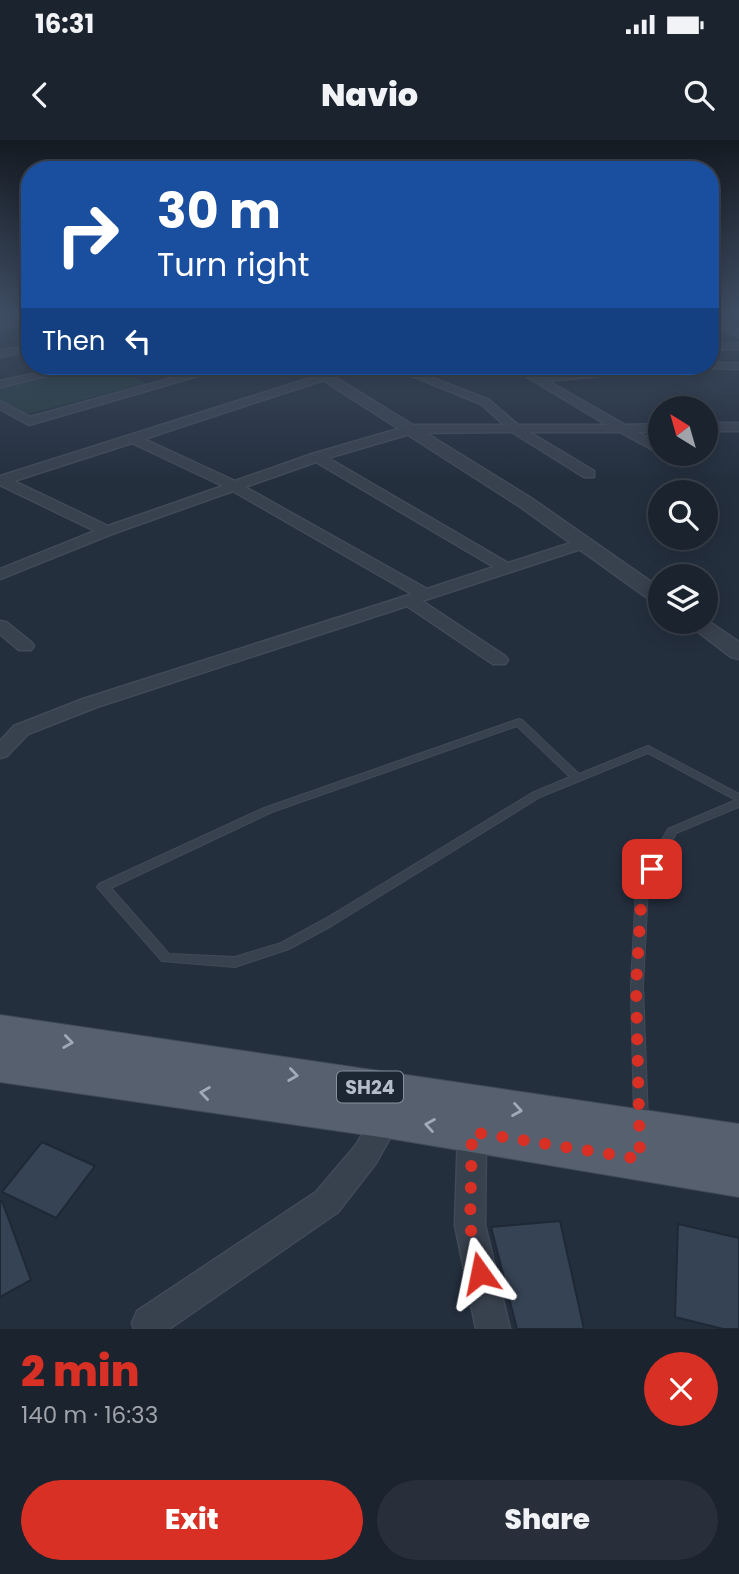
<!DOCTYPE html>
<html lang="en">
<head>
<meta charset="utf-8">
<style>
	:root { --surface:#1b232e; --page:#282f3a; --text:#f1f3f6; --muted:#a0a4aa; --line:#39404a; --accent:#d93025 }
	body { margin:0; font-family:Poppins,sans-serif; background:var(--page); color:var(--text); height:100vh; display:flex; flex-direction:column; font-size:26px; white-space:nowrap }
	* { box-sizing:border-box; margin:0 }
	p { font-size:23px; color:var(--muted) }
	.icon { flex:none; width:38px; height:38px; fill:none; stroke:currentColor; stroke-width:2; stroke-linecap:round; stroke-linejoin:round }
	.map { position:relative; height:1189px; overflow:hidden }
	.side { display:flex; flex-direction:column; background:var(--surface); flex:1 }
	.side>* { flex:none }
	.top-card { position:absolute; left:21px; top:21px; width:698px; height:214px; border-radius:28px; box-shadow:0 4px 18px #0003,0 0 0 2px var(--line); background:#1a4fa0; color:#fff; overflow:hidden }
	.needle { width:46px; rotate:323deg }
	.controls { position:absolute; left:648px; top:256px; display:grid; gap:14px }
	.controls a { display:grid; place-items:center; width:70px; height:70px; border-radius:50%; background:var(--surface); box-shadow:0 4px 18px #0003,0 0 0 2px var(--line); font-size:35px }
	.pin { position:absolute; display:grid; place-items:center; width:60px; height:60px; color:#fff; margin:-30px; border-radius:14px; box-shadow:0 4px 10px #0006 }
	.me { position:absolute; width:77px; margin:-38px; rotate:348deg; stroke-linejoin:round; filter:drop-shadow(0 0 5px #0008) }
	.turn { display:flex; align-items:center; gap:24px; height:147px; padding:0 21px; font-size:32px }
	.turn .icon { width:91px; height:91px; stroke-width:2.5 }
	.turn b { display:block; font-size:49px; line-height:60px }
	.then { display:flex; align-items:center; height:66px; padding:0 21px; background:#0003; gap:14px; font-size:26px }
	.round { display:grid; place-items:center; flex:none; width:74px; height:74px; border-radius:37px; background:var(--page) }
	.headline { display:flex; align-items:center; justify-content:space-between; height:119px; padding:0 21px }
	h1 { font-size:42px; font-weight:800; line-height:52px; color:var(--accent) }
	.button { display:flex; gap:14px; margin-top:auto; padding:14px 21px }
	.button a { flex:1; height:80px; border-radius:42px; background:var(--accent); color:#fff; font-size:28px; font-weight:800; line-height:80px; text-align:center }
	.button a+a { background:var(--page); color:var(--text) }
	.status { display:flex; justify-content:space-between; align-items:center; height:49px; padding:0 35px; background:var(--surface); direction:ltr }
	.status svg { height:19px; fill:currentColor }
	header { display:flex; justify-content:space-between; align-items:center; height:91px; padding:0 21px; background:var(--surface); font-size:32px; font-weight:800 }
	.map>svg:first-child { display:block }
	.green { fill:#263c3f }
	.building { fill:#364354; stroke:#1f2835; stroke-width:2 }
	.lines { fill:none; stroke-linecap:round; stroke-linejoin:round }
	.service-casing { stroke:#414a57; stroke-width:2 }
	.minor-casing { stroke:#414a57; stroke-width:3 }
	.tertiary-casing { stroke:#414a57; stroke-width:3 }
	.primary-casing { stroke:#414a57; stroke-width:2 }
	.service { fill:#38414e; fill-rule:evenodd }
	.minor { fill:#38414e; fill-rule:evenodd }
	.tertiary { fill:#38414e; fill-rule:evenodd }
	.primary { fill:#56606e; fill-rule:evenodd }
	.oneway { stroke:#a1aab7 }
	.route { stroke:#d93025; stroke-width:12; stroke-dasharray:0 21.6 }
	.labels { text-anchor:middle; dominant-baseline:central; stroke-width:7; stroke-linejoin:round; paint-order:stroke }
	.shield { fill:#1d2633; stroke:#878f9c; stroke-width:2 }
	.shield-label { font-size:19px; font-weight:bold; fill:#b4bcc9 }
</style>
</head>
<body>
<div class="status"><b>16:31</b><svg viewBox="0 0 49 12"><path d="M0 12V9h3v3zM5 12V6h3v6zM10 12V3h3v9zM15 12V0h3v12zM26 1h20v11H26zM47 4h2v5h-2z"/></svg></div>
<header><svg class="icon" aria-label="back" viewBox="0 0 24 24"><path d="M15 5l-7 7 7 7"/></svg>Navio<svg class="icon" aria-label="search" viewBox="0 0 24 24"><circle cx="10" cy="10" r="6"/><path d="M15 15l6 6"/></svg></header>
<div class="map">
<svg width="739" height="1189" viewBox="0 0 739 1189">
	<rect width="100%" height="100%" fill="#242f3e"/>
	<polygon class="green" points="89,226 113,226 147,243 24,275 0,260 0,245"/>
	<g class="building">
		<polygon points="42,1002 95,1026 56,1078 2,1052"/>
		<polygon points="2,1061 31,1140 0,1157 0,1062"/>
		<polygon points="560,1081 584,1189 517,1189 491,1087"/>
		<polygon points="678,1084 739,1098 739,1189 723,1189 675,1177"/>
	</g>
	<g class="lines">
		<g class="service-casing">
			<path id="service" d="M519,579L522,580L579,634L648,606L739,654V667L676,693L648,748L643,846L648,980L646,984L641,986L636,984L634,980L631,846L636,748L668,689L736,660L648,613L540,657L333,785L289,809L235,827L162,821L97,747L99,744L264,668ZM517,586L570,637L532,653L325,779L281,803L235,817L169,814L111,748L272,672Z"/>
		</g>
		<g class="minor-casing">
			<g id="minor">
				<polygon points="30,176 30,182 0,188 0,182"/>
				<polygon points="710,177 739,190 739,197 710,184"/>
				<polygon points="739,203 739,209 710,210 710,204"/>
				<polygon points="30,205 30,211 0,217 0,211"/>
				<polygon points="710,223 739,223 739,229 706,228 705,226 710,226"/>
				<polygon points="69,226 88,226 0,247 0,241"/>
				<polygon points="216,226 232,226 29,285 0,269 0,261 30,277"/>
				<path d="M388,226H402L489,260L518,285H607L509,226H521L539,236L638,226H672L667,229L548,241L625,285L660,284V292H637L659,304V310L655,311L620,292H529L594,331V337H584L512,292L413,293L328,318L508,423L577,401H587L589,404L587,407L422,461L505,516L508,520L505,524H493L407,466L97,567L28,594L7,616L0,618V601L14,586L83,559L412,454L233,351L112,394L0,439V429L95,391L0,345V336L323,234L328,237L327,239L144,299L235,341L312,314L412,285H504L481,264ZM132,303L223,346L108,386L14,341ZM316,322L494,427L427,449L245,347Z"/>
				<rect x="705" y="283" width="34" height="8"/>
				<polygon points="0,481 6,482 31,502 34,506 31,510 19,510 0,494"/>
				<polygon points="387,966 397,969 401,978 376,1023 338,1072 169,1189 134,1189 132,1183 137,1171 316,1052 356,1005 377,969"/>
				<polygon points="472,980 482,983 486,992 485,1085 510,1189 476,1189 455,1085 458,992 462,983"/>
			</g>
		</g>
		<g class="tertiary-casing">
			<g id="tertiary">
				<polygon points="301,226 317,226 531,358 660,448 660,464 653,462 519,366"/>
				<polygon points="705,479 739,502 739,519 731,517 684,481 705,481"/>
			</g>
		</g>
		<g class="primary-casing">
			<polygon id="primary" points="0,875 739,984 739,1057 387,998 0,942"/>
		</g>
		<use href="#service" class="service"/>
		<use href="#minor" class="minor"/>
		<use href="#tertiary" class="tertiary"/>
		<use href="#primary" class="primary"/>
	</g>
	<defs><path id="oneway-chevron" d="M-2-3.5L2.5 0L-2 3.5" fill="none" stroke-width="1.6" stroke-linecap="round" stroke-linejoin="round" transform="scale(1.75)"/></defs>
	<g class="oneway">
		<use href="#oneway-chevron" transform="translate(68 902) rotate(8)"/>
		<use href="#oneway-chevron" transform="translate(293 935) rotate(8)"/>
		<use href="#oneway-chevron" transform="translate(205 953) rotate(-172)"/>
		<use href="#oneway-chevron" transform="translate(517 970) rotate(9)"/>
		<use href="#oneway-chevron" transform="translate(430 985) rotate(-171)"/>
	</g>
	<linearGradient id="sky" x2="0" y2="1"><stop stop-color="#141a22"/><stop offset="0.51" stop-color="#3f4d63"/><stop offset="1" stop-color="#3f4d63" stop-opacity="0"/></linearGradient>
	<rect width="739" height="340" fill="url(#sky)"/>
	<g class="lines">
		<polyline class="route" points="480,1133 470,1086 472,992 640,1019 636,846 642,748 652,729"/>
	</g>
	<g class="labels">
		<rect class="shield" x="337" y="931.5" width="66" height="31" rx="5"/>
		<g class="shield-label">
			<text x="370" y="947">SH24</text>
		</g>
	</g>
</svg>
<div class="controls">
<a><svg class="needle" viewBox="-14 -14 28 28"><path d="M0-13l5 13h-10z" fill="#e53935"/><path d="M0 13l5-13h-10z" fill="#a0a4aa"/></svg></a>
<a><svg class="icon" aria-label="search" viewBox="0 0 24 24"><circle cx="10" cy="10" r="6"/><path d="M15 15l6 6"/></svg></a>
<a><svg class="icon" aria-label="layers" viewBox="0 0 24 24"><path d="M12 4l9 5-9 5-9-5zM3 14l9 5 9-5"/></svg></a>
</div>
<div class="pin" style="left:652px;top:729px;background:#d93025"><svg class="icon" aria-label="arrive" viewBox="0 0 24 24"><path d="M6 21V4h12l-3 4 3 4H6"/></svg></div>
<svg class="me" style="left:480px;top:1133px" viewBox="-20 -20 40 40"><path d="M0-17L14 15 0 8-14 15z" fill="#d93025" stroke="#fff" stroke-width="4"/></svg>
<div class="top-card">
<div class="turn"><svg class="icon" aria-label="right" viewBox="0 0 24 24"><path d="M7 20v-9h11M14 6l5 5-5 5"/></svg><div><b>30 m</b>Turn right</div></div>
<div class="then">Then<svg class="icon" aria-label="left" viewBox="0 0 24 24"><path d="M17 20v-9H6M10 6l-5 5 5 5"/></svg></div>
</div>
</div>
<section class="side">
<div class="headline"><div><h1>2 min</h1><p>140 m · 16:33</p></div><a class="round" style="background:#d93025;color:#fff"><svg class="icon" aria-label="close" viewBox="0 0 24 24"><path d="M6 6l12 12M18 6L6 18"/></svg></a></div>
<div class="button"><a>Exit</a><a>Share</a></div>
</section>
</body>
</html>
